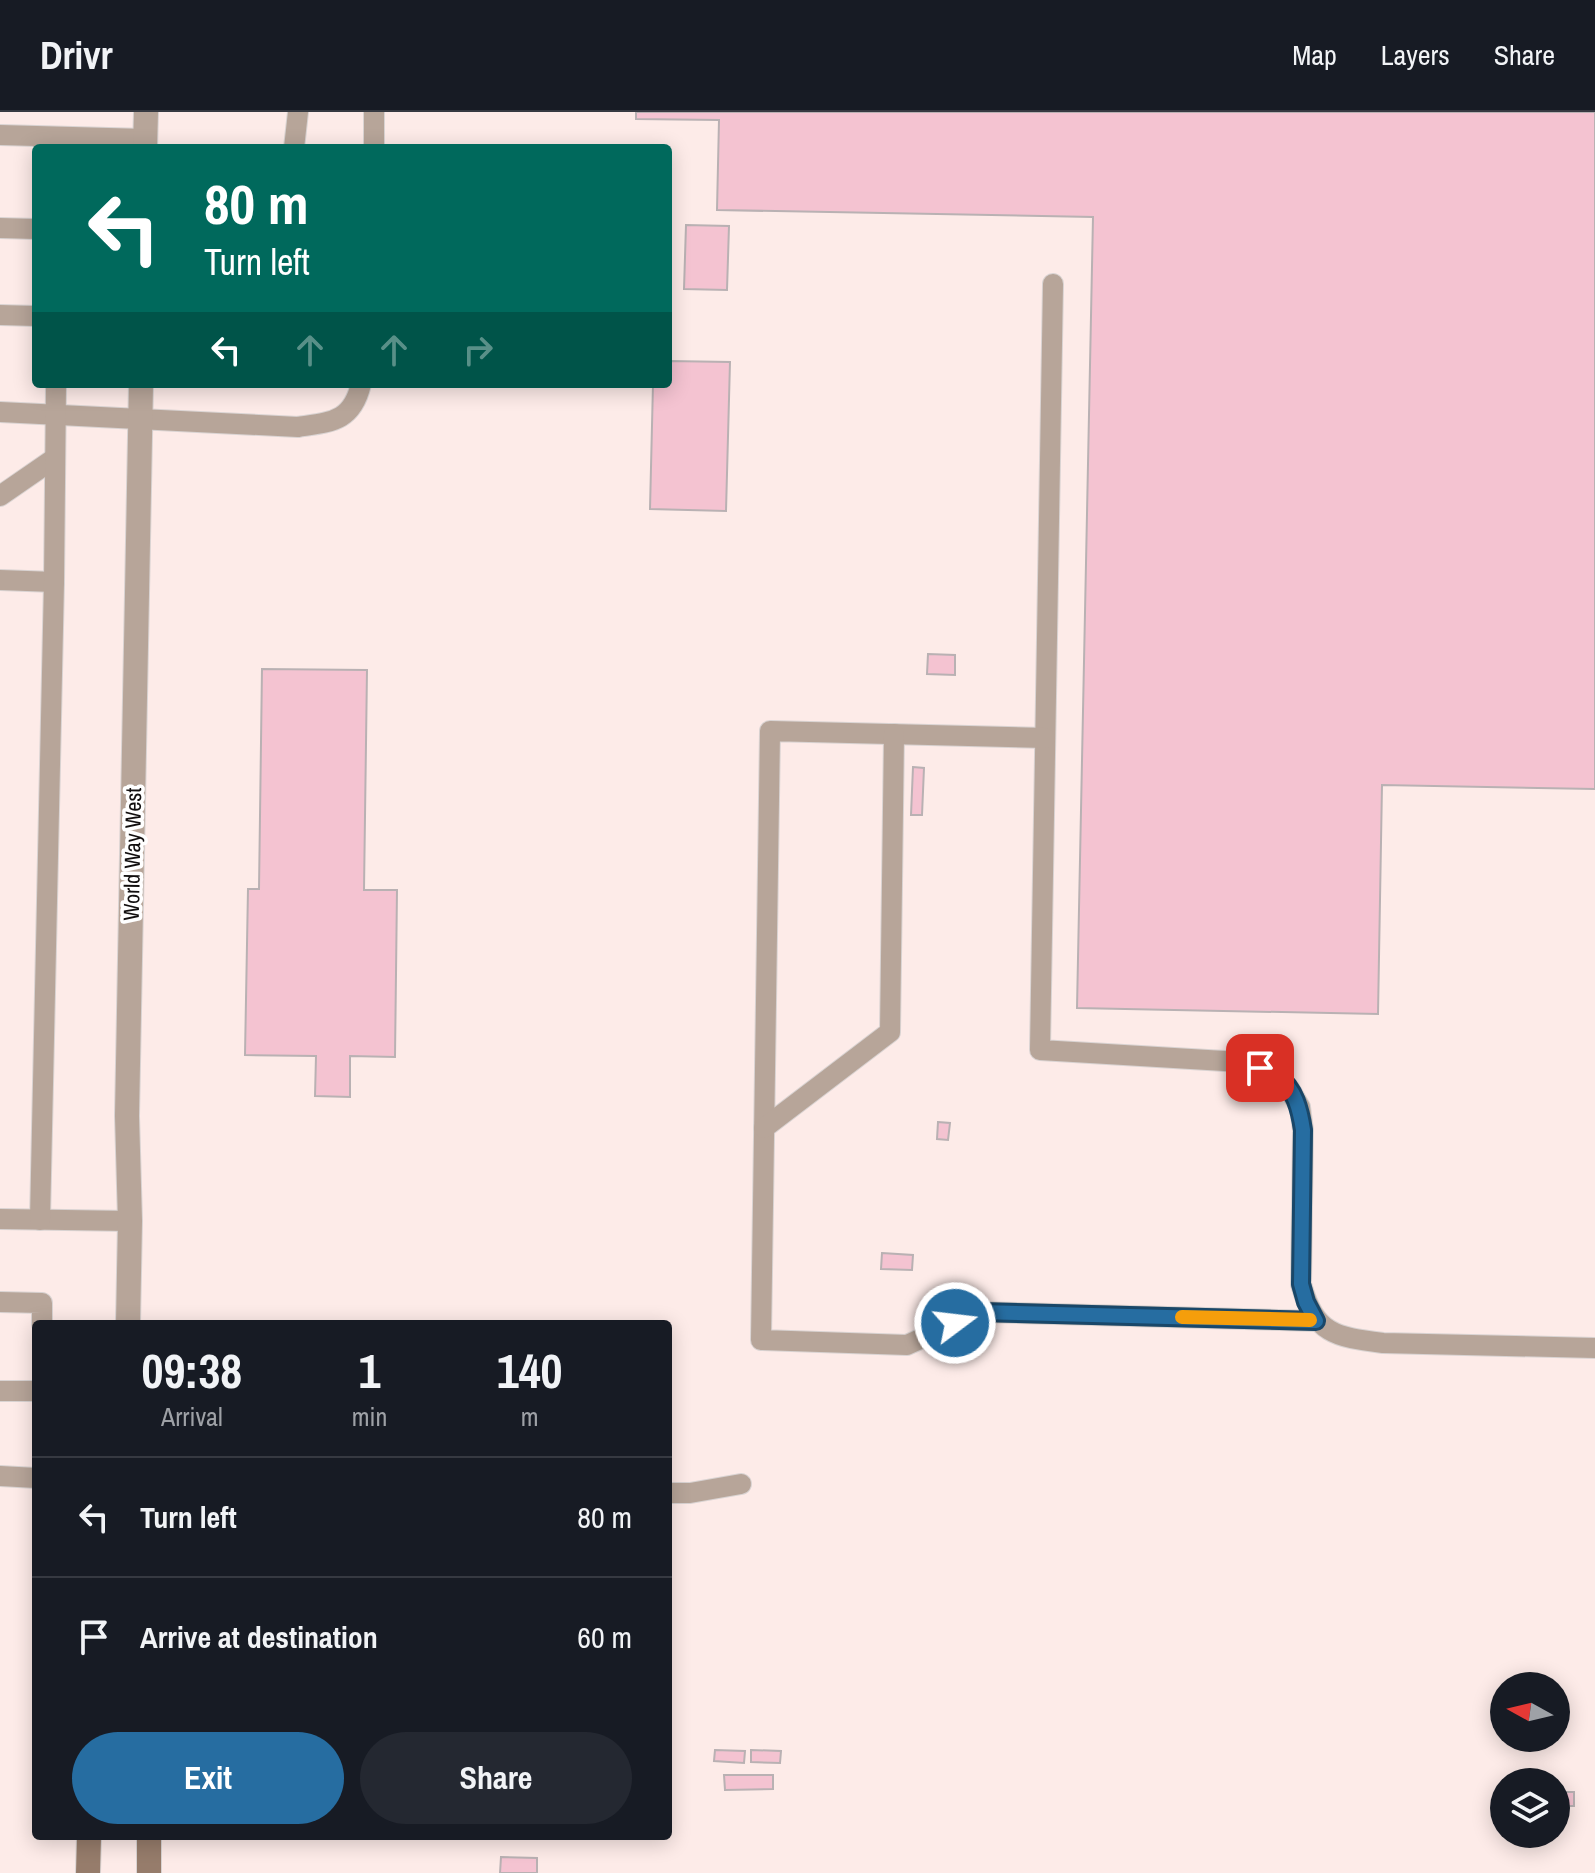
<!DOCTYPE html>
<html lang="en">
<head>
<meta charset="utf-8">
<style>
	:root { --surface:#171b24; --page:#242831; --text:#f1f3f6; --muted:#9ea1a6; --line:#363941; --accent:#266da1 }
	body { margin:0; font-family:"Archivo Narrow",sans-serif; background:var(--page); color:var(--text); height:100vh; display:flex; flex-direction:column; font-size:30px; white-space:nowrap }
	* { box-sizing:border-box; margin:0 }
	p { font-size:26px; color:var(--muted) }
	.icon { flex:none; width:44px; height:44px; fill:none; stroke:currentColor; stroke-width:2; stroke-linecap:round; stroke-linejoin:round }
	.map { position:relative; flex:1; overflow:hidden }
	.drawer { position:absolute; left:32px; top:1208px; width:640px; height:520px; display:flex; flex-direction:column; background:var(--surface); border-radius:8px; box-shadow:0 4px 20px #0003 }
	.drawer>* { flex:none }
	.top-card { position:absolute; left:32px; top:32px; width:640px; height:244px; border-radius:8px; box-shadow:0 4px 20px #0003; background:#00695c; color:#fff; overflow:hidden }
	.needle { width:52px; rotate:278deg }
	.tools { position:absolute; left:1490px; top:1560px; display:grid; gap:16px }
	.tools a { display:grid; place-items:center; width:80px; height:80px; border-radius:50%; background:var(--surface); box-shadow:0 4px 20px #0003; font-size:40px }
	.pin { position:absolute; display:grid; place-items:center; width:68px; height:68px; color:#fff; margin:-34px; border-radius:16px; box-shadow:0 4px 12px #0006 }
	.me { position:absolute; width:88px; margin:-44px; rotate:75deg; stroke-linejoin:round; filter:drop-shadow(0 0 6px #0008) }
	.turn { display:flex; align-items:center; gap:28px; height:168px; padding:0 40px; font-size:36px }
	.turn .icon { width:104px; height:104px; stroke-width:2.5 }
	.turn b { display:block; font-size:56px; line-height:68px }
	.lanes { display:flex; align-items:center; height:76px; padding:0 40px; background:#0003; justify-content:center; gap:40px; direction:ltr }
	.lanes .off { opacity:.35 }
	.eta { display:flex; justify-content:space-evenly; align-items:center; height:136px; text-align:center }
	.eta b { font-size:48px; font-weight:700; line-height:56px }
	.action { display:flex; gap:16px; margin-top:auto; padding:16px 40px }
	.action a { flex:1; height:92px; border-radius:48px; background:var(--accent); color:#fff; font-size:32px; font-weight:700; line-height:92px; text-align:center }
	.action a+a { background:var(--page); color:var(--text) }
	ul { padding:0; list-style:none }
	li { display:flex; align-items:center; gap:24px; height:120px; padding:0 40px; border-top:2px solid var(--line) }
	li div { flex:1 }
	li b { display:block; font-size:30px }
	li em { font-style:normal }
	header { display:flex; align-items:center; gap:48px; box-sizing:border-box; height:112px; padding:0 40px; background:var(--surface); border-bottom:2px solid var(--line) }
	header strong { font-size:38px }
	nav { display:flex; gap:44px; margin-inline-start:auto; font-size:28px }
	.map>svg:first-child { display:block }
	.built { fill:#fdebe8; fill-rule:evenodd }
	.building { fill:#f4c3d1; stroke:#b9b1b3; stroke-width:2 }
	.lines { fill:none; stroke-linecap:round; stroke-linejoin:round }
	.lane-casing { stroke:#d9d3d2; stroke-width:22 }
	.street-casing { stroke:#d9d3d2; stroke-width:26 }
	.secondary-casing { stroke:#d9d3d2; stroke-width:26 }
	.lane { stroke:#b7a599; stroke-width:20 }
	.street { stroke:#b7a599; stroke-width:24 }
	.secondary { stroke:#967c6b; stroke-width:24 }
	.route-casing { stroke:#194769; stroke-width:20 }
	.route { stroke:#266da1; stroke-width:14 }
	.slow { stroke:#f59e0b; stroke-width:14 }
	.labels { text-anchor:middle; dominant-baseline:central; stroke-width:7; stroke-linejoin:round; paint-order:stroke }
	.street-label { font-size:22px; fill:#110e0e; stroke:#fff }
</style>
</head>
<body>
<header>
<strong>Drivr</strong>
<nav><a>Map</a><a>Layers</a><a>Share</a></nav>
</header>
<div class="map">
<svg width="1595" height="1761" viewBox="0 0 1595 1761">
	<rect width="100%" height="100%" fill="#fff8f7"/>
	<path class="built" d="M0,0H1595V1761H0ZM36,36H668V272H36ZM36,1212H668V1724H36ZM1504,1574H1556V1626H1504ZM1504,1670H1556V1722H1504Z"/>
	<g class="building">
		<polygon points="636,0 1595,0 1595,677 1382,673 1378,902 1077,896 1093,105 717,98 719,8 636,7"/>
		<polygon points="686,113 729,114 727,178 684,177"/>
		<polygon points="668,249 730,250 726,399 650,397 653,272 668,272"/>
		<polygon points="928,542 955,543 955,563 927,562"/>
		<polygon points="262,557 367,558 364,778 397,778 395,945 350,944 350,985 315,984 316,944 245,943 248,777 259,777"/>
		<polygon points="913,655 924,656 922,703 911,703"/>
		<polygon points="938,1010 950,1011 948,1028 937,1027"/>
		<polygon points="882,1141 913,1143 912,1158 881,1157"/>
		<polygon points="715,1638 745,1639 744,1651 714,1649"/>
		<polygon points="751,1638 781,1639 780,1651 751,1650"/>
		<polygon points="724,1663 773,1663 773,1677 725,1678"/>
		<rect x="1556" y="1680" width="18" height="14"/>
		<polygon points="501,1745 537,1746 537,1761 500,1761"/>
	</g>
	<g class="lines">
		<g class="lane-casing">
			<g id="lane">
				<polyline points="0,23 145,27"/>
				<polyline points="294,36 298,0"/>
				<polyline points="374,36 374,0"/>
				<polyline points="0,116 36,117"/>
				<path d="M1053,172L1040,938L1241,950L1278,964L1290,978L1300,995L1303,1018L1301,1172C1315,1222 1335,1225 1383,1231L1595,1236"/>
				<polyline points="0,203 36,204"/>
				<path d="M0,300L298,315C331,310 352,310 361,272"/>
				<polyline points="0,384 55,346"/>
				<polyline points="0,468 54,470"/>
				<polyline points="1045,626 770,619 761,1228 907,1233 979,1200 1316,1209"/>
				<polyline points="764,1016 890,920 894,622"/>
				<polyline points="0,1107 130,1109"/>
				<polyline points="40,1108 54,470 56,272"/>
				<polyline points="0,1190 42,1191 42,1212"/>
				<polyline points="0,1279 36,1279"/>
				<polyline points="0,1364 36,1366"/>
				<polyline points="668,1381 690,1381 741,1372"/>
			</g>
		</g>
		<g class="street-casing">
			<g id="street">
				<polyline points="145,36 146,0"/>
				<polyline points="128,1212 130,1109 127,1004 141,272"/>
			</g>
		</g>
		<g class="secondary-casing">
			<g id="secondary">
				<polyline points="88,1761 89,1724"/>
				<polyline points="149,1761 149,1724"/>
			</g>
		</g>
		<use href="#lane" class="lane"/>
		<use href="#street" class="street"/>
		<use href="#secondary" class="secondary"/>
	</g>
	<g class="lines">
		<g class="route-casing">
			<path id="route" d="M955,1211L979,1200L1316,1209L1306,1190L1301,1172L1303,1018C1300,998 1295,977 1278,964C1273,961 1265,959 1260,956"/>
		</g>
		<use href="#route" class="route"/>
		<polyline class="slow" points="1182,1205 1310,1208"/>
	</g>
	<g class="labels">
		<g class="street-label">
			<text transform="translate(132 742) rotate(-89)">World Way West</text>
		</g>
	</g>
</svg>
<div class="tools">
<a><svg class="needle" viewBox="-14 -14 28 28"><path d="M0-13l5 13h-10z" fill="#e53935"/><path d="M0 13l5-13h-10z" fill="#9ea1a6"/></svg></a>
<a><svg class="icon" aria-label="layers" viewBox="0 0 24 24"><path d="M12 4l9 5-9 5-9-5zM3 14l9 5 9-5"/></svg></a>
</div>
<div class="pin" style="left:1260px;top:956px;background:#d93025"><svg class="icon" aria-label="arrive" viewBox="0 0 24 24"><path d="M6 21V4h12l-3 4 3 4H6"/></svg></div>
<svg class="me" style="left:955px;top:1211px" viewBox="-20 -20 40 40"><circle r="17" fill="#266da1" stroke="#fff" stroke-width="3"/><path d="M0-11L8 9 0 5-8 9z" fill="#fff"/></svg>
<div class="top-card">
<div class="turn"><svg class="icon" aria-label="left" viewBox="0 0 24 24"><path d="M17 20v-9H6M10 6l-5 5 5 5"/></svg><div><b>80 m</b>Turn left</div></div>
<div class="lanes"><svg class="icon" aria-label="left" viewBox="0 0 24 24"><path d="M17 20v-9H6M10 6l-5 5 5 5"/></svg><svg class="icon off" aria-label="ahead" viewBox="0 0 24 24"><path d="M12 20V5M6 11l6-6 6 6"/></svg><svg class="icon off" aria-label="ahead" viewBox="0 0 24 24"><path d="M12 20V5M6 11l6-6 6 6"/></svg><svg class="icon off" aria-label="right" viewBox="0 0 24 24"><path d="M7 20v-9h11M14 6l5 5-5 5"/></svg></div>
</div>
<section class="drawer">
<div class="eta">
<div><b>09:38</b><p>Arrival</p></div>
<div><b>1</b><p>min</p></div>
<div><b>140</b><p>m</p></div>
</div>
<ul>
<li><svg class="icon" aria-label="left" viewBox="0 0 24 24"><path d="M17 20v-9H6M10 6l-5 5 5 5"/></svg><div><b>Turn left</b></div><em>80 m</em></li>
<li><svg class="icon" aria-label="arrive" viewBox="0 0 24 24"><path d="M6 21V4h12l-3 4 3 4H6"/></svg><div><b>Arrive at destination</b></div><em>60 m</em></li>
</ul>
<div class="action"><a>Exit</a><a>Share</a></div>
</section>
</div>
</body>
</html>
